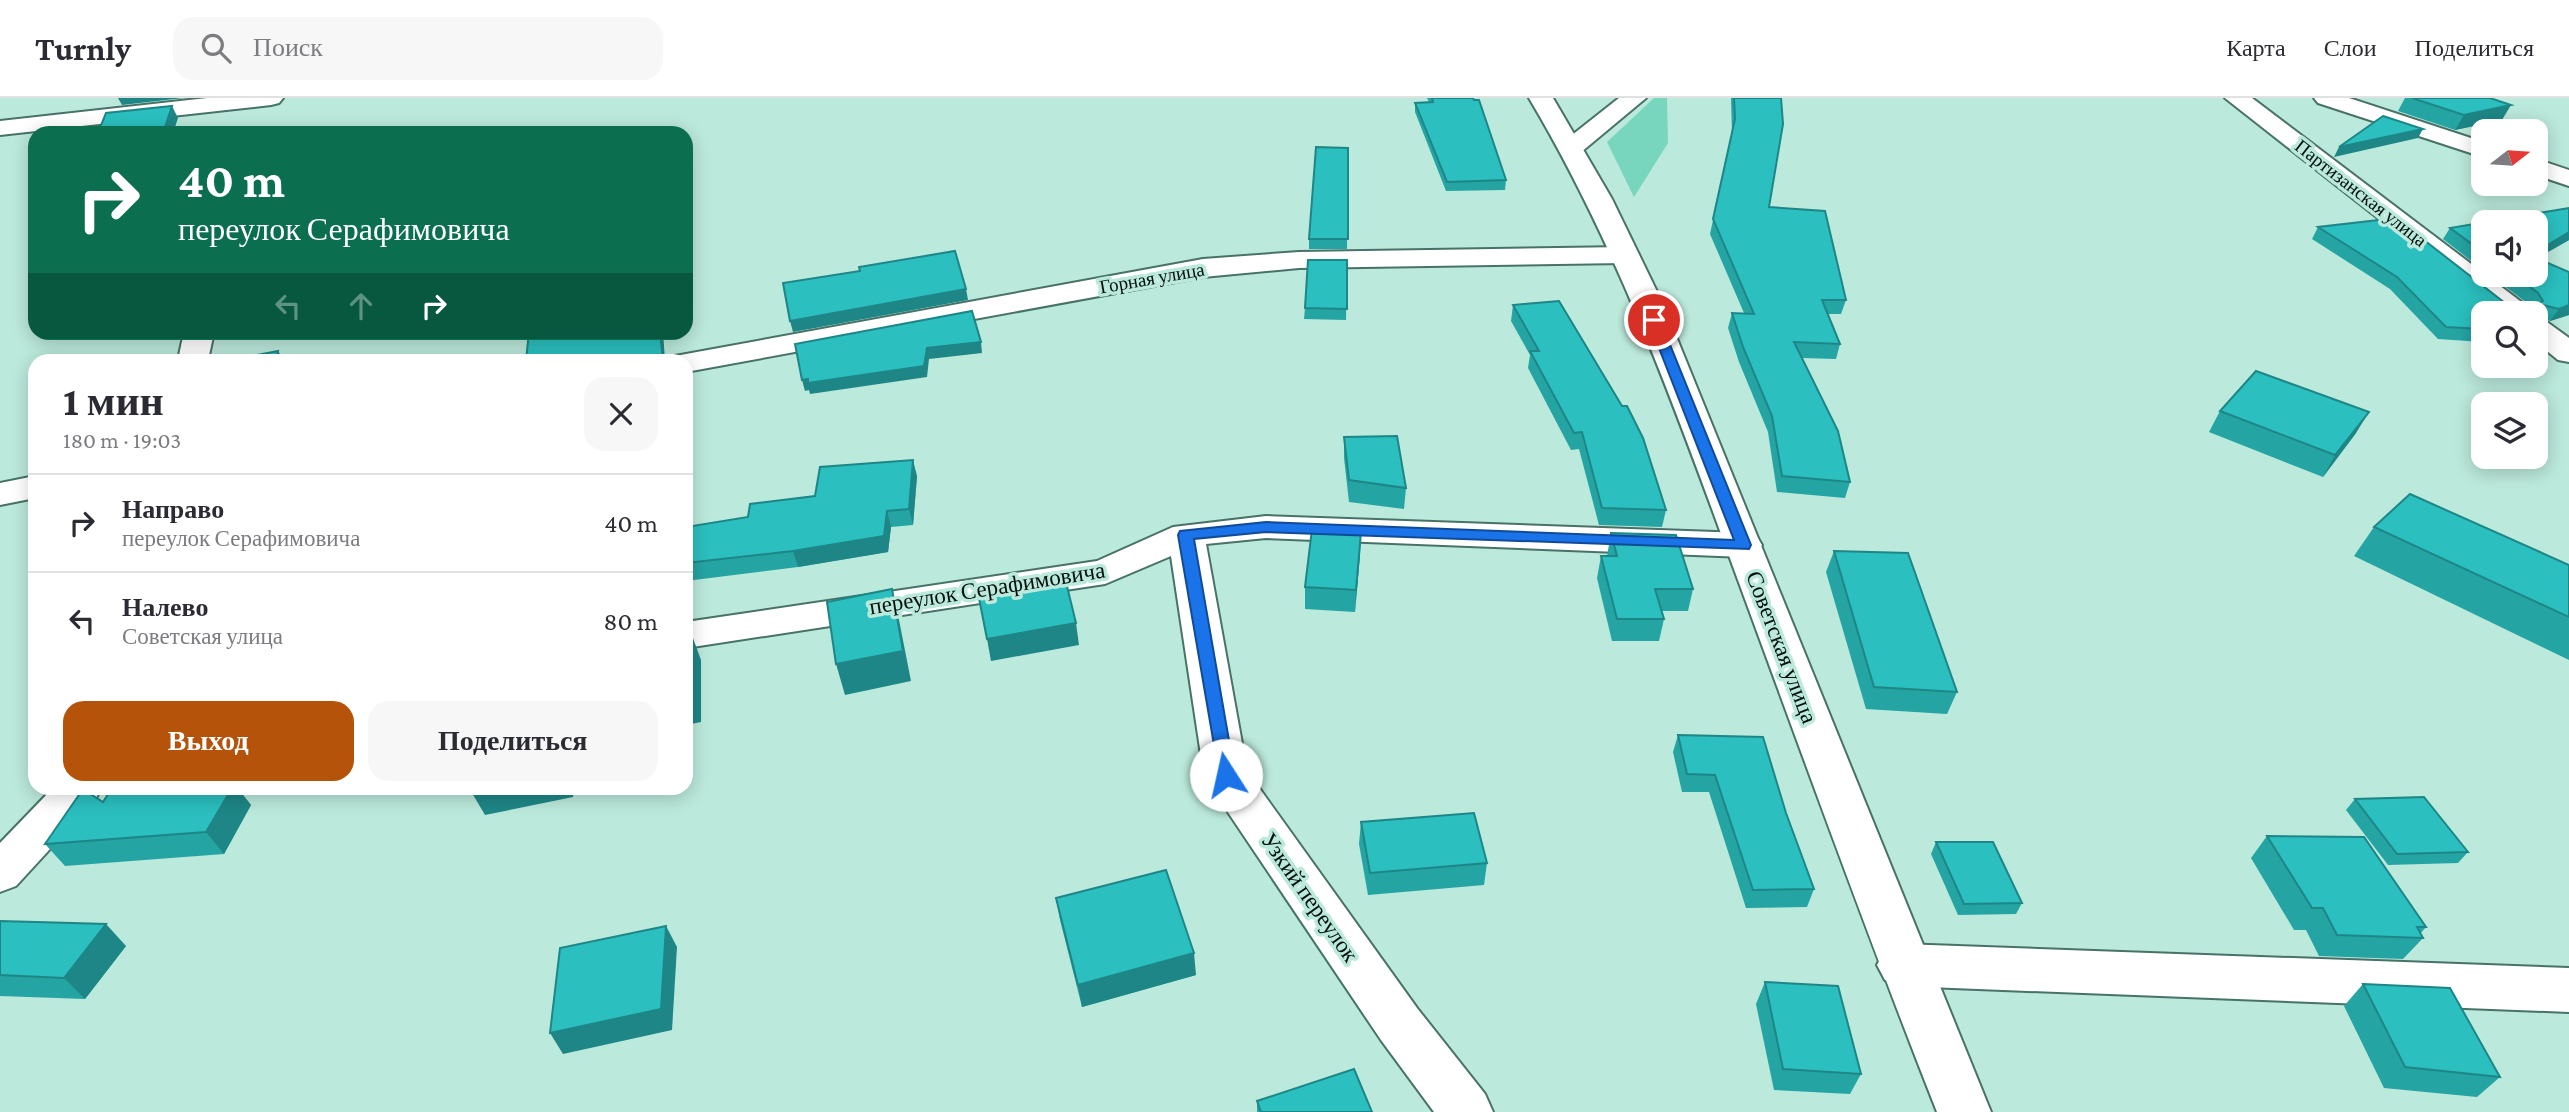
<!DOCTYPE html>
<html lang="ru">
<head>
<meta charset="utf-8">
<style>
	:root { --surface:#fff; --page:#f7f7f7; --text:#2b2b33; --muted:#7c7c81; --line:#e1e1e2; --accent:#b45309 }
	body { margin:0; font-family:"Crimson Pro",serif; background:var(--page); color:var(--text); height:100vh; display:flex; flex-direction:column; font-size:26px; white-space:nowrap }
	* { box-sizing:border-box; margin:0 }
	p { font-size:23px; color:var(--muted) }
	.icon { flex:none; width:38px; height:38px; fill:none; stroke:currentColor; stroke-width:2; stroke-linecap:round; stroke-linejoin:round }
	.map { position:relative; flex:1; overflow:hidden }
	.side { position:absolute; left:28px; top:256px; width:665px; height:441px; display:flex; flex-direction:column; background:var(--surface); border-radius:21px; box-shadow:0 4px 18px #0003 }
	.side>* { flex:none }
	.top-card { position:absolute; left:28px; top:28px; width:665px; height:214px; border-radius:21px; box-shadow:0 4px 18px #0003; background:#0b6e4f; color:#fff; overflow:hidden }
	.needle { width:46px; rotate:73deg }
	.controls { position:absolute; left:2471px; top:21px; display:grid; gap:14px }
	.controls a { display:grid; place-items:center; width:77px; height:77px; border-radius:14px; background:var(--surface); box-shadow:0 4px 18px #0003; font-size:35px }
	.pin { position:absolute; display:grid; place-items:center; width:60px; height:60px; color:#fff; margin:-30px; border:4px solid #fff; border-radius:50%; box-shadow:0 2px 7px #0007 }
	.me { position:absolute; width:77px; margin:-38px; rotate:350deg; stroke-linejoin:round; filter:drop-shadow(0 0 5px #0008) }
	.turn { display:flex; align-items:center; gap:24px; height:147px; padding:0 35px; font-size:32px }
	.turn .icon { width:91px; height:91px; stroke-width:2.5 }
	.turn b { display:block; font-size:49px; line-height:60px }
	.lanes { display:flex; align-items:center; height:66px; padding:0 35px; background:#0003; justify-content:center; gap:35px; direction:ltr }
	.lanes .off { opacity:.35 }
	.round { display:grid; place-items:center; flex:none; width:74px; height:74px; border-radius:21px; background:var(--page) }
	.overview { display:flex; align-items:center; justify-content:space-between; height:119px; padding:0 35px }
	h1 { font-size:42px; font-weight:700; line-height:52px }
	.cta { display:flex; gap:14px; margin-top:auto; padding:14px 35px }
	.cta a { flex:1; height:80px; border-radius:21px; background:var(--accent); color:#fff; font-size:28px; font-weight:700; line-height:80px; text-align:center }
	.cta a+a { background:var(--page); color:var(--text) }
	ul { padding:0; list-style:none }
	li { display:flex; align-items:center; gap:21px; height:98px; padding:0 35px; border-top:2px solid var(--line) }
	li div { flex:1 }
	li b { display:block; font-size:26px }
	li em { font-style:normal }
	header { display:flex; align-items:center; gap:42px; box-sizing:border-box; height:98px; padding:0 35px; background:var(--surface); border-bottom:2px solid var(--line) }
	header strong { font-size:33px }
	nav { display:flex; gap:38px; margin-inline-start:auto; font-size:24px }
	.search { width:490px; height:63px; background:var(--page); display:flex; align-items:center; gap:18px; box-sizing:border-box; padding:0 24px; border-radius:21px; color:var(--muted); font-size:26px }
	.map>svg:first-child { display:block }
	.green { fill:#79d6be }
	.lines { fill:none; stroke-linecap:round; stroke-linejoin:round }
	.minor-casing { stroke:#487267; stroke-width:4 }
	.tertiary-casing { stroke:#487267; stroke-width:4 }
	.minor { fill:#fff; fill-rule:evenodd }
	.tertiary { fill:#fff; fill-rule:evenodd }
	.wall { fill:#25a4a4 }
	.shaded-wall { fill:#1e8686 }
	.building { fill:#2bbfbf; stroke:#1e8686; stroke-width:2 }
	.route { fill:#1a73e8; stroke:#114b97; stroke-width:2 }
	.labels { text-anchor:middle; dominant-baseline:central; stroke-width:7; stroke-linejoin:round; paint-order:stroke }
	.far-street-label { font-size:19px; fill:#01100c; stroke:#bbe9db }
	.street-label { font-size:23px; fill:#01100c; stroke:#bbe9db }
</style>
</head>
<body>
<header>
<strong>Turnly</strong>
<div class="search"><svg class="icon" aria-label="search" viewBox="0 0 24 24"><circle cx="10" cy="10" r="6"/><path d="M15 15l6 6"/></svg>Поиск</div>
<nav><a>Карта</a><a>Слои</a><a>Поделиться</a></nav>
</header>
<div class="map">
<svg width="2569" height="1014" viewBox="0 0 2569 1014">
	<rect width="100%" height="100%" fill="#bbe9db"/>
	<polygon class="green" points="1654,0 1667,0 1668,45 1634,99 1607,44"/>
	<g class="lines">
		<g class="minor-casing">
			<g id="minor">
				<polygon points="207,0 283,0 279,5 271,7 0,37 0,23"/>
				<polygon points="1619,0 1646,0 1580,55 1571,57 1562,55 1559,50 1562,45"/>
				<polygon points="2225,0 2252,0 2528,209 2532,215 2499,215"/>
				<polygon points="2314,0 2349,0 2483,44 2483,59 2318,5"/>
				<polygon points="2536,61 2569,72 2569,88 2536,77"/>
				<polygon points="1625,149 1635,151 1639,157 1635,163 1625,165 1299,170 1203,179 686,274 686,262 672,262 675,258 686,256 1203,161 1299,154"/>
				<polygon points="2536,221 2547,224 2569,240 2569,264 2558,262 2536,244"/>
				<polygon points="184,234 214,234 208,262 178,262"/>
				<polygon points="35,378 35,400 0,407 0,385"/>
				<polygon points="1266,418 1744,435 1757,439 1762,447 1757,455 1744,459 1266,440 1206,446 1247,673 1417,910 1485,996 1493,1014 1434,1014 1381,942 1211,689 1204,677 1171,458 1105,486 686,550 686,524 1097,463 1173,429"/>
				<polygon points="53,690 101,690 95,702 16,788 0,794 0,745"/>
				<polygon points="1902,846 2569,870 2569,914 1902,888 1885,882 1877,867 1885,852"/>
			</g>
		</g>
		<g class="tertiary-casing">
			<path id="tertiary" d="M1529,0H1553L1612,101L1663,206L1991,1014H1937C1865,832 1799,647 1731,463C1673,304 1616,146 1529,0Z"/>
		</g>
		<use href="#minor" class="minor"/>
		<use href="#tertiary" class="tertiary"/>
	</g>
	<g class="wall">
		<polygon points="1427,0 1473,0 1506,82 1505,92 1446,93 1415,14 1415,5 1429,4"/>
		<polygon points="1731,0 1781,0 1769,109 1846,202 1841,216 1828,216 1840,246 1836,261 1802,260 1850,384 1845,400 1777,394 1768,334 1739,264 1728,230 1732,215 1744,215 1710,136 1732,35"/>
		<polygon points="2405,0 2490,0 2502,22 2455,32 2398,13"/>
		<polygon points="1348,50 1347,151 1309,151 1309,141"/>
		<polygon points="2569,110 2569,142 2537,160 2569,217 2550,223 2540,220 2536,226 2536,215 2483,215 2483,244 2438,241 2390,191 2312,141 2318,129 2407,137 2505,205 2527,205 2490,177 2536,177 2483,124 2483,172 2443,141 2450,130"/>
		<polygon points="1347,162 1346,222 1304,221 1305,210"/>
		<polygon points="1513,207 1666,412 1662,429 1599,427 1579,351 1571,352 1528,270 1530,257 1511,223"/>
		<polygon points="2220,313 2356,335 2323,379 2209,334"/>
		<polygon points="1344,339 1406,390 1404,411 1349,404 1344,360"/>
		<polygon points="917,378 913,427 891,429 888,454 798,469 686,483 686,486 686,429 748,419 815,398"/>
		<polygon points="2374,429 2569,467 2569,562 2354,458"/>
		<polygon points="1611,435 1693,491 1688,513 1662,513 1664,521 1659,543 1612,543 1597,480 1601,458 1607,458"/>
		<polygon points="1834,453 1957,594 1947,616 1866,611 1826,474"/>
		<polygon points="1360,456 1355,514 1305,511 1305,489"/>
		<polygon points="1678,637 1786,715 1814,791 1807,809 1746,810 1709,694 1682,694 1673,654"/>
		<polygon points="239,692 251,707 224,756 65,768 45,746 103,704"/>
		<polygon points="2355,701 2468,754 2458,765 2388,767 2346,712"/>
		<polygon points="1361,724 1487,765 1484,787 1368,797 1359,746"/>
		<polygon points="2267,738 2426,829 2420,836 2423,840 2403,861 2319,858 2306,832 2294,832 2251,760"/>
		<polygon points="1936,744 2022,805 2016,816 1958,817 1931,756"/>
		<polygon points="1056,800 1196,877 1082,909 1060,822"/>
		<polygon points="0,823 126,848 85,901 0,898"/>
		<polygon points="1765,884 1861,976 1850,996 1774,992 1756,906"/>
		<polygon points="2363,886 2500,979 2477,999 2384,990 2344,908"/>
		<polygon points="1257,1003 1372,1014 1257,1014"/>
	</g>
	<g class="shaded-wall">
		<polygon points="118,0 183,0 122,7"/>
		<polygon points="2511,7 2502,22 2455,32 2464,17"/>
		<polygon points="172,8 178,20 173,35 163,35"/>
		<polygon points="2423,31 2418,40 2334,59 2339,49"/>
		<polygon points="2569,134 2569,142 2536,161 2536,154"/>
		<polygon points="966,191 968,202 793,234 790,223"/>
		<polygon points="2569,207 2569,217 2550,223 2559,211"/>
		<polygon points="2542,217 2536,226 2536,219"/>
		<polygon points="660,234 663,234 665,262 663,262"/>
		<polygon points="981,244 982,255 929,261 927,279 810,296 809,292 805,293 802,282 927,250"/>
		<polygon points="278,253 284,262 276,262"/>
		<polygon points="2369,314 2356,335 2323,379 2335,357"/>
		<polygon points="913,362 917,378 913,427 909,411"/>
		<polygon points="887,413 891,429 888,454 798,469 793,453"/>
		<polygon points="1361,434 1360,456 1355,514 1356,492"/>
		<polygon points="892,491 899,522 911,583 845,597 836,566"/>
		<polygon points="1076,525 1079,547 991,563 987,541"/>
		<polygon points="690,532 701,562 701,624 686,627 686,594"/>
		<polygon points="215,690 241,690 239,692 251,707 224,756 206,734"/>
		<polygon points="501,690 574,690 573,699 485,717 472,695"/>
		<polygon points="106,826 126,848 85,901 64,880"/>
		<polygon points="666,828 677,849 672,932 563,956 550,935"/>
		<polygon points="1194,855 1196,877 1082,909 1078,887"/>
	</g>
	<g class="building">
		<polygon points="1432,0 1473,0 1474,2 1479,2 1506,82 1447,84 1415,5 1433,4"/>
		<polygon points="1734,0 1781,0 1783,26 1769,109 1825,113 1846,202 1822,202 1840,246 1794,244 1838,333 1850,384 1782,378 1772,318 1743,249 1732,215 1754,216 1713,121 1735,21"/>
		<polygon points="2412,0 2490,0 2511,7 2464,17"/>
		<polygon points="172,8 163,35 98,35 106,15"/>
		<polygon points="2383,18 2423,31 2339,49"/>
		<polygon points="1316,49 1348,50 1348,141 1309,141"/>
		<polygon points="2569,110 2569,134 2536,154 2536,124 2483,124 2483,154 2450,130"/>
		<polygon points="2387,121 2407,137 2415,135 2505,205 2540,205 2543,203 2538,195 2514,177 2536,177 2536,160 2569,174 2569,207 2559,211 2543,207 2542,217 2536,219 2536,215 2483,215 2483,231 2446,229 2397,179 2318,129"/>
		<polygon points="955,153 966,191 790,223 783,185 860,173 859,169"/>
		<polygon points="1308,162 1347,162 1347,211 1305,210"/>
		<polygon points="1559,203 1622,308 1627,308 1643,340 1666,412 1602,410 1582,334 1574,335 1530,253 1539,253 1513,207"/>
		<polygon points="972,213 981,244 927,250 924,268 808,285 808,281 802,282 795,246"/>
		<polygon points="529,234 660,234 663,262 526,262"/>
		<polygon points="278,253 276,262 229,262"/>
		<polygon points="2256,273 2369,314 2335,357 2220,313"/>
		<polygon points="1397,338 1406,390 1349,382 1344,339"/>
		<polygon points="913,362 909,411 887,413 884,438 793,453 686,465 686,429 748,419 750,406 815,398 820,369"/>
		<polygon points="2410,396 2569,467 2569,519 2374,429"/>
		<polygon points="1312,431 1361,434 1356,492 1305,489"/>
		<polygon points="1611,435 1676,437 1693,491 1655,491 1664,521 1617,521 1601,458 1617,458"/>
		<polygon points="1834,453 1908,455 1957,594 1874,589"/>
		<polygon points="1065,480 1076,525 987,541 978,495"/>
		<polygon points="892,491 903,553 836,566 827,504"/>
		<polygon points="690,532 689,593 686,594 686,533"/>
		<polygon points="1678,637 1763,639 1786,715 1814,791 1753,792 1715,677 1687,676"/>
		<polygon points="112,690 232,690 206,734 45,746 83,691 103,704"/>
		<polygon points="473,690 501,690 472,695"/>
		<polygon points="2424,699 2468,754 2397,756 2355,701"/>
		<polygon points="1474,715 1487,765 1370,775 1361,724"/>
		<polygon points="2267,738 2364,739 2426,829 2417,829 2423,840 2337,837 2323,810 2312,810"/>
		<polygon points="1936,744 1993,744 2022,805 1964,806"/>
		<polygon points="1166,772 1194,855 1078,887 1056,800"/>
		<polygon points="0,823 106,826 64,880 0,877"/>
		<polygon points="666,828 661,911 550,935 560,850"/>
		<polygon points="1765,884 1838,888 1861,976 1783,971"/>
		<polygon points="2363,886 2450,890 2500,979 2405,969"/>
		<polygon points="1354,971 1372,1014 1261,1014 1257,1003"/>
	</g>
	<polygon class="route" points="1654,218 1660,222 1751,447 1749,451 1266,434 1194,441 1235,677 1232,682 1220,682 1178,437 1180,433 1266,424 1734,442 1648,222"/>
	<g class="labels">
		<g class="far-street-label">
			<text transform="translate(2361 95) rotate(38)">Партизанская улица</text>
			<text transform="translate(1152 180) rotate(-10)">Горная улица</text>
		</g>
		<g class="street-label">
			<text transform="translate(987 490) rotate(-9)">переулок Серафимовича</text>
			<text transform="translate(1782 549) rotate(69)">Советская улица</text>
			<text transform="translate(1310 799) rotate(55)">Узкий переулок</text>
		</g>
	</g>
</svg>
<div class="controls">
<a><svg class="needle" viewBox="-14 -14 28 28"><path d="M0-13l5 13h-10z" fill="#e53935"/><path d="M0 13l5-13h-10z" fill="#7c7c81"/></svg></a>
<a><svg class="icon" aria-label="sound" viewBox="0 0 24 24"><path d="M4 9h4l5-4v14l-5-4H4zM17 9q2 3 0 6"/></svg></a>
<a><svg class="icon" aria-label="search" viewBox="0 0 24 24"><circle cx="10" cy="10" r="6"/><path d="M15 15l6 6"/></svg></a>
<a><svg class="icon" aria-label="layers" viewBox="0 0 24 24"><path d="M12 4l9 5-9 5-9-5zM3 14l9 5 9-5"/></svg></a>
</div>
<div class="pin" style="left:1654px;top:222px;background:#d93025"><svg class="icon" aria-label="arrive" viewBox="0 0 24 24"><path d="M6 21V4h12l-3 4 3 4H6"/></svg></div>
<svg class="me" style="left:1226px;top:677px" viewBox="-20 -20 40 40"><circle r="19" fill="#fff"/><path d="M0-13L10 11 0 6-10 11z" fill="#1a73e8"/></svg>
<div class="top-card">
<div class="turn"><svg class="icon" aria-label="right" viewBox="0 0 24 24"><path d="M7 20v-9h11M14 6l5 5-5 5"/></svg><div><b>40 m</b>переулок Серафимовича</div></div>
<div class="lanes"><svg class="icon off" aria-label="left" viewBox="0 0 24 24"><path d="M17 20v-9H6M10 6l-5 5 5 5"/></svg><svg class="icon off" aria-label="ahead" viewBox="0 0 24 24"><path d="M12 20V5M6 11l6-6 6 6"/></svg><svg class="icon" aria-label="right" viewBox="0 0 24 24"><path d="M7 20v-9h11M14 6l5 5-5 5"/></svg></div>
</div>
<section class="side">
<div class="overview"><div><h1>1 мин</h1><p>180 m · 19:03</p></div><a class="round"><svg class="icon" aria-label="close" viewBox="0 0 24 24"><path d="M6 6l12 12M18 6L6 18"/></svg></a></div>
<ul>
<li><svg class="icon" aria-label="right" viewBox="0 0 24 24"><path d="M7 20v-9h11M14 6l5 5-5 5"/></svg><div><b>Направо</b><p>переулок Серафимовича</p></div><em>40 m</em></li>
<li><svg class="icon" aria-label="left" viewBox="0 0 24 24"><path d="M17 20v-9H6M10 6l-5 5 5 5"/></svg><div><b>Налево</b><p>Советская улица</p></div><em>80 m</em></li>
</ul>
<div class="cta"><a>Выход</a><a>Поделиться</a></div>
</section>
</div>
</body>
</html>
